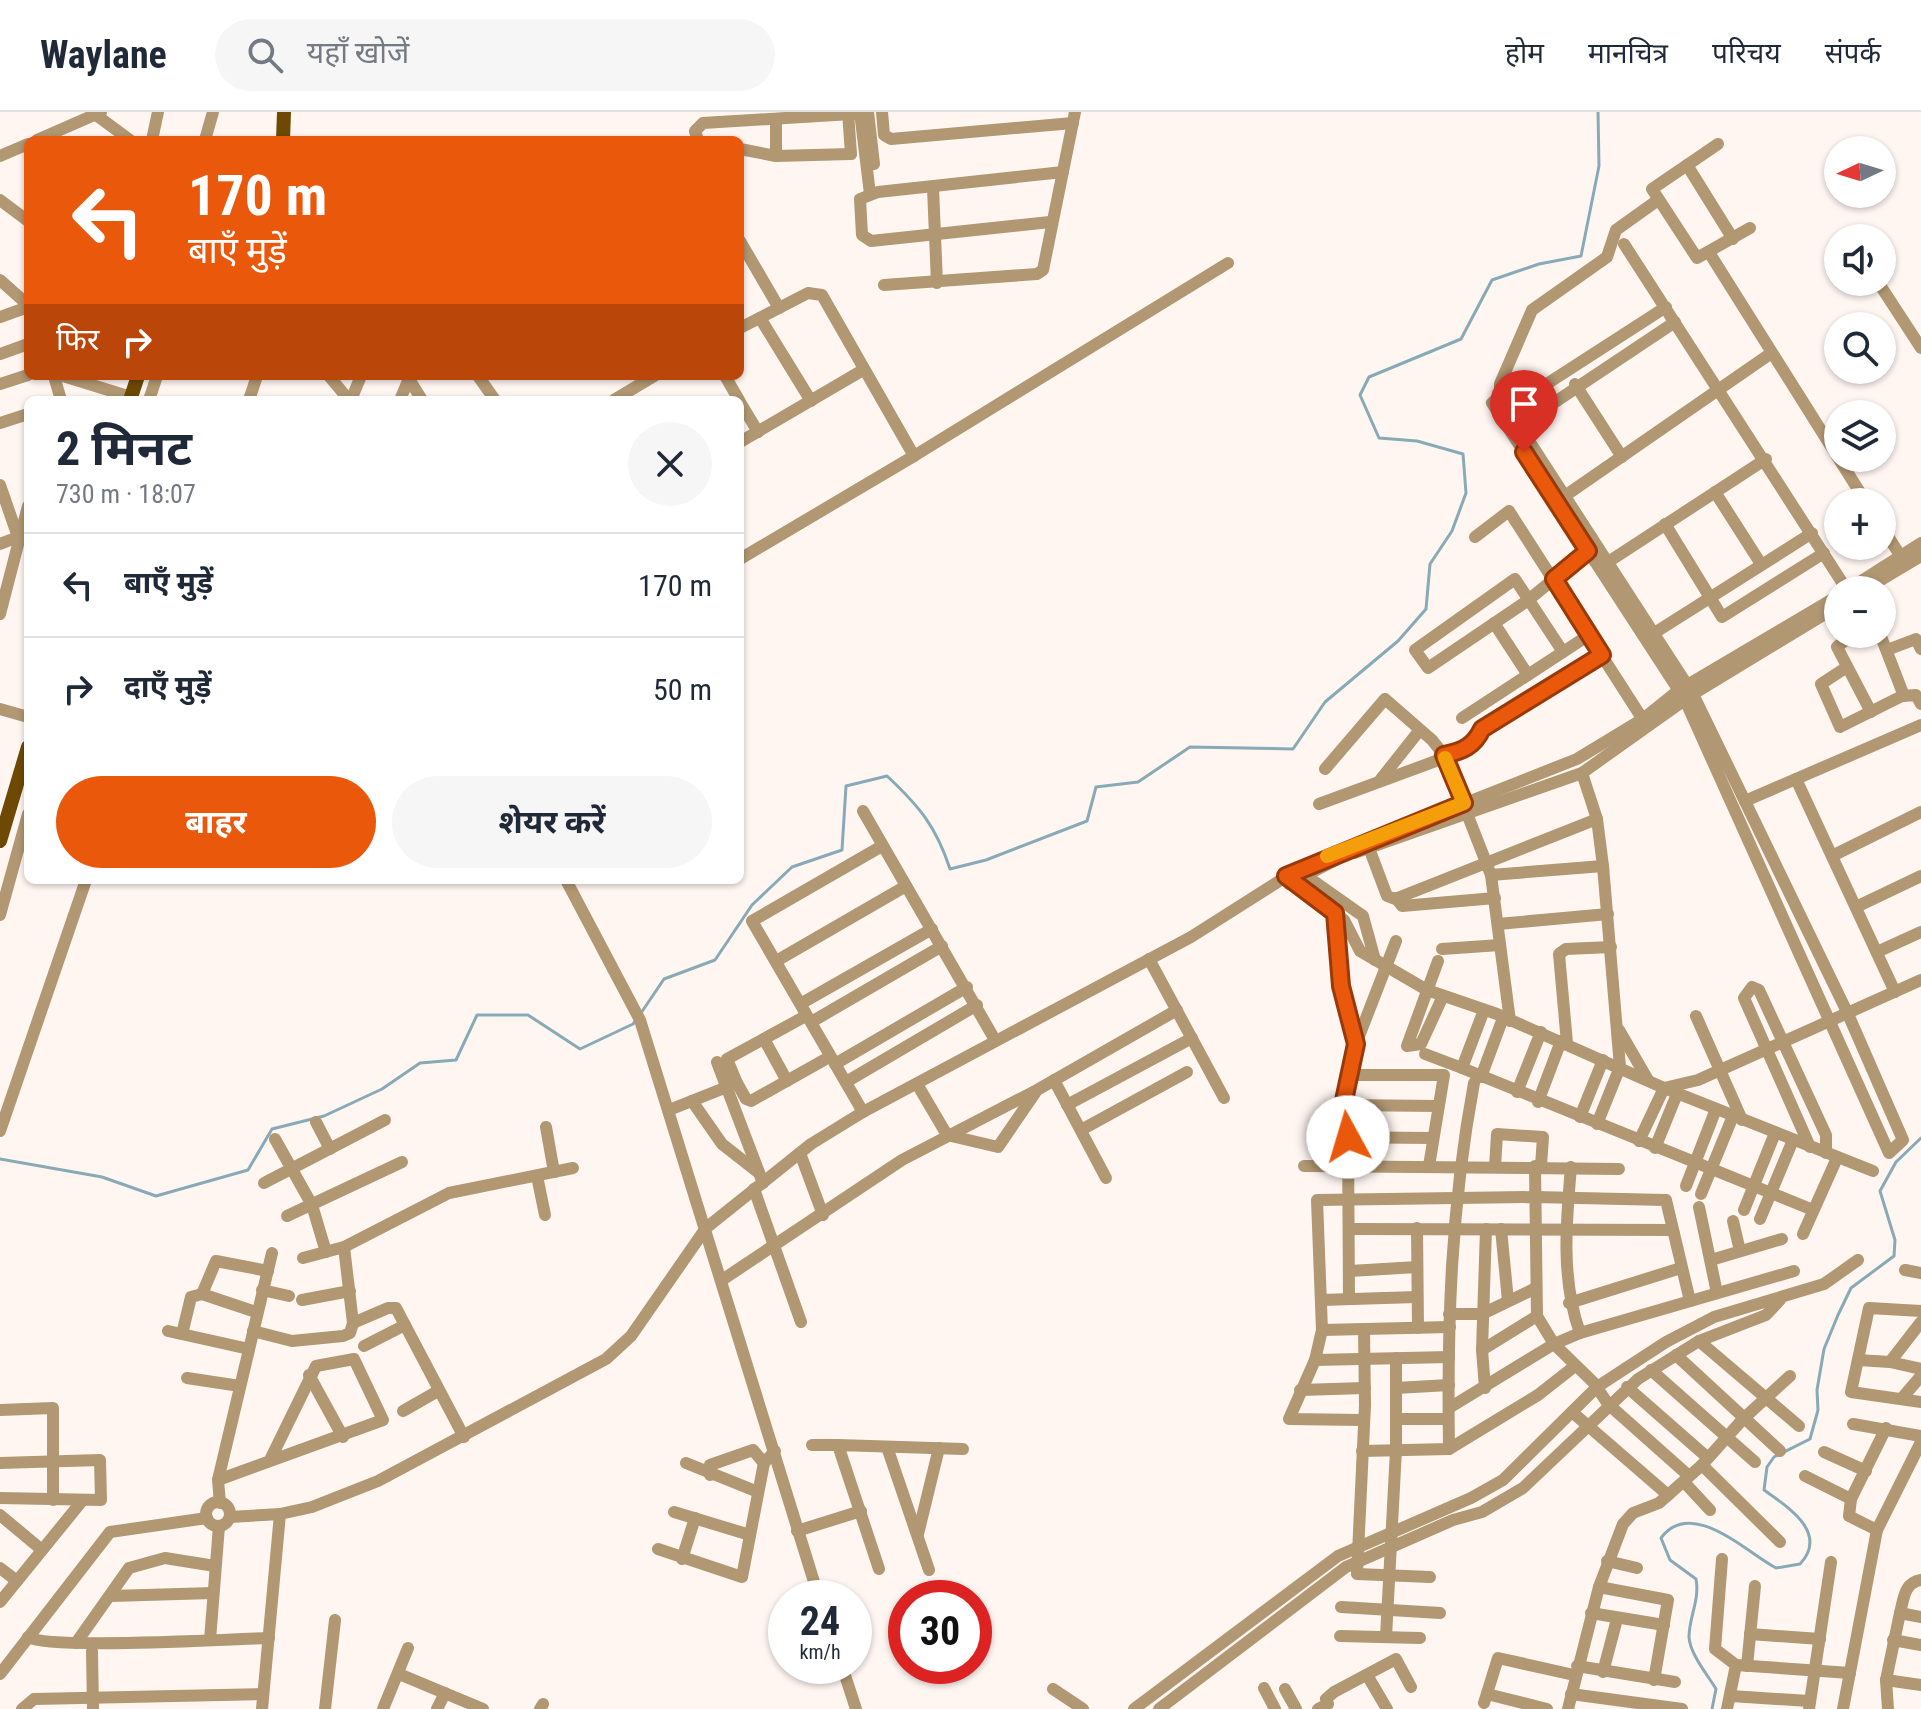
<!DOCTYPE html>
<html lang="hi">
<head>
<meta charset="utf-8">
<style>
	:root { --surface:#fff; --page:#f6f6f7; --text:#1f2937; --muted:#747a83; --line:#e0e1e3; --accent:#ea580c }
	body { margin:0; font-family:"Roboto Condensed","Noto Sans Devanagari",sans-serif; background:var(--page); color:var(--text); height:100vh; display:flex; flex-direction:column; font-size:30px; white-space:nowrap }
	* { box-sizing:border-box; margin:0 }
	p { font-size:26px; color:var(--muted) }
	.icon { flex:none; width:44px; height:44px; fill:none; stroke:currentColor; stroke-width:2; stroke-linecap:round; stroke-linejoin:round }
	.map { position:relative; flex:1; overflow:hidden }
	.side { position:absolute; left:24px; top:284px; width:720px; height:488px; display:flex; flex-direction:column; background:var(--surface); border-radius:12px; box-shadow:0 2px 6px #0004 }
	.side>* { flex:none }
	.top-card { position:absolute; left:24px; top:24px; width:720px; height:244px; border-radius:12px; box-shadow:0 2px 6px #0004; background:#ea580c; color:#fff; overflow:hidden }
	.needle { width:52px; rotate:266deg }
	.tools { position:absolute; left:1824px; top:24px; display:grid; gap:16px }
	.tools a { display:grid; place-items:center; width:72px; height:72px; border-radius:50%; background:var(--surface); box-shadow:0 2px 6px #0004; font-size:40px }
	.speed { position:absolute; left:768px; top:1468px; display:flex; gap:16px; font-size:40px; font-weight:700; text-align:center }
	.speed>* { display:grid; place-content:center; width:104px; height:104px; border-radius:50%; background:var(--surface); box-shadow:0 2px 6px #0004; line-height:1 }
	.speed small { font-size:20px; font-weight:400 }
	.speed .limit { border:12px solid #d22; background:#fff; color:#111 }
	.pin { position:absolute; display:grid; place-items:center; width:68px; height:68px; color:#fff; margin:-82px -34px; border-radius:50% 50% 50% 0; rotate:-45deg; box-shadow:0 0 8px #0007 }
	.pin .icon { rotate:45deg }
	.me { position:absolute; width:88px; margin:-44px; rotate:354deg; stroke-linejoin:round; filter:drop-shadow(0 0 6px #0008) }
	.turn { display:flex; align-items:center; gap:28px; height:168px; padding:0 32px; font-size:36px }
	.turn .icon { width:104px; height:104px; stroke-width:2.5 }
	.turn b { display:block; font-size:56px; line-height:68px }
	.then { display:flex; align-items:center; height:76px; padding:0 32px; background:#0003; gap:16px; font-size:30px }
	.round { display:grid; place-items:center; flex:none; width:84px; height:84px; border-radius:42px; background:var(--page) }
	.head { display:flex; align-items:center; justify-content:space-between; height:136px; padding:0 32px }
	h1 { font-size:48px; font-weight:700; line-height:60px }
	.button { display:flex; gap:16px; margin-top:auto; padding:16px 32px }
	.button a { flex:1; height:92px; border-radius:48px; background:var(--accent); color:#fff; font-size:32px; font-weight:700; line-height:92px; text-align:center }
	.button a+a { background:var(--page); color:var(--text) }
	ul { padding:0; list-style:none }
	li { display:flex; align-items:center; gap:24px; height:104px; padding:0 32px; border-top:2px solid var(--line) }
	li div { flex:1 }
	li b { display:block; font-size:30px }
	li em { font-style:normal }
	header { display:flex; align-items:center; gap:48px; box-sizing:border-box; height:112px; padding:0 40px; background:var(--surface); border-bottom:2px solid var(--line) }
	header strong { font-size:38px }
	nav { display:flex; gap:44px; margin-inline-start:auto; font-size:28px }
	.search { width:560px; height:72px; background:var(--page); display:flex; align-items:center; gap:20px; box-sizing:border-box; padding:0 28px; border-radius:44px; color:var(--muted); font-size:30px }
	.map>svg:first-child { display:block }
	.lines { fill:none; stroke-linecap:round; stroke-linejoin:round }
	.stream { stroke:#88a9b6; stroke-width:3 }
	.minor { stroke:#b19772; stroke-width:12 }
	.major { stroke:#6d4903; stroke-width:14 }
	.route-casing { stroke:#983908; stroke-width:20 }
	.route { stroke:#ea580c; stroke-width:14 }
	.slow { stroke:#f59e0b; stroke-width:14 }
</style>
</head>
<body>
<header>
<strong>Waylane</strong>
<div class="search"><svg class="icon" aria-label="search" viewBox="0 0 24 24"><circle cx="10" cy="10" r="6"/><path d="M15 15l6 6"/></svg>यहाँ खोजें</div>
<nav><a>होम</a><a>मानचित्र</a><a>परिचय</a><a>संपर्क</a></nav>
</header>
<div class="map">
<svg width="1921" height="1597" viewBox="0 0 1921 1597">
	<rect width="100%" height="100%" fill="#fff6f2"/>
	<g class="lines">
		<g class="stream">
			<path d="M641,901L664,867L715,848L752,793L792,755L842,738L846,674L887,664C919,694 936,714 950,757L986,748L1087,709L1096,675L1138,670L1190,635L1293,637L1325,590L1398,529L1426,497L1430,452L1452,419L1466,381L1463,342L1417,329L1379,326L1360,283L1369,265L1461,227L1492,168L1539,152L1581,144L1599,54L1598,0"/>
			<polyline points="0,1047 102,1065 156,1084 248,1058 272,1017 324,1004 382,977 420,951 456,948 477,903 528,903 580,937 633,912 637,907"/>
			<path d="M1712,1597L1716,1577C1707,1562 1690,1542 1689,1525C1689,1505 1700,1488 1696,1467L1670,1448L1661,1426C1691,1385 1746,1440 1776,1456L1800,1452C1829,1421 1788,1395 1764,1378L1767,1355L1774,1345L1810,1327L1818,1298L1817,1278L1824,1237L1838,1203L1851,1176L1894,1144L1895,1128L1880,1079L1896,1050L1921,1026"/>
		</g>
		<g class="minor">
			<polyline points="848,0 851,42"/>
			<polyline points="860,0 870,82"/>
			<polyline points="868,0 874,52"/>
			<polyline points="882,0 884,23 891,27 1073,11"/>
			<polyline points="96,3 130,28"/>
			<polyline points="776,7 776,44"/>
			<polyline points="37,28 101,0"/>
			<polyline points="152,28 158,0"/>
			<polyline points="205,28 213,0"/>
			<polyline points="698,28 695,19 703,11 868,1"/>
			<polyline points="1718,32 1652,77 1697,146 1750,116"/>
			<polyline points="740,37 776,44 851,42"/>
			<polyline points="0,44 28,32"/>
			<polyline points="1687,53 1733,127"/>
			<polyline points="933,76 937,171"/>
			<polyline points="0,88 28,109"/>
			<polyline points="1050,110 871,129 862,123 860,87 878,80 1063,60"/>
			<polyline points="740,129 779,196"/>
			<polyline points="1624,132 1847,478 1921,431"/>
			<polyline points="1710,142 1866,390"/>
			<polyline points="0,168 28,193"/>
			<polyline points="1878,170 1921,236"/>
			<polyline points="884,173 1037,162 1043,158 1075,0"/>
			<polyline points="0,205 28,195"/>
			<polyline points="760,206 811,289"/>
			<polyline points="740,216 808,181 822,183 914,344 1228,151"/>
			<polyline points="0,242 28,232"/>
			<polyline points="54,264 61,288"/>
			<polyline points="63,264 131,285"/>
			<polyline points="329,264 349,288"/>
			<polyline points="478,264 495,288"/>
			<polyline points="725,264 739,288"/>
			<polyline points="409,267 422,288"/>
			<polyline points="0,272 28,263"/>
			<polyline points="1575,272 1622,345"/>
			<polygon points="1500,284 1693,582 1848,902 1903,1028 1889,1041 1685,588 1492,291"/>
			<polyline points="1500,284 1500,272 1532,198 1607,145 1616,118 1658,88"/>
			<polyline points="149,288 157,264"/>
			<polyline points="249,288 257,264"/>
			<polyline points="351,288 361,264"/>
			<polyline points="400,288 410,264"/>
			<polyline points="614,288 654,264"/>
			<polyline points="740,290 758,320"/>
			<polyline points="1508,297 1666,195"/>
			<polyline points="0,311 28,302"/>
			<polyline points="1519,314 1675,210"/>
			<polyline points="740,330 863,258"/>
			<polyline points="0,373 18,425 0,432"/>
			<polyline points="1715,380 1761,452"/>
			<polyline points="1559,388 1770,242"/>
			<polyline points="1665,412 1722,505 1824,441"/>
			<polyline points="1882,415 1905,451"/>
			<polyline points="1475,425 1509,399 1647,614"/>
			<polyline points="740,447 914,344"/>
			<polyline points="1602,454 1766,347"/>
			<polyline points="1864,478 1921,444"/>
			<polyline points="0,502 28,394"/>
			<polyline points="1494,511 1528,563"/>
			<polyline points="1853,522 1837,535 1871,600"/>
			<polyline points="1880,522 1904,584"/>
			<polyline points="1648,525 1812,421"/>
			<polyline points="1887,538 1916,527 1921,537"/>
			<polyline points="1563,540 1515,467 1415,538 1428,556 1527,489 1588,439"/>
			<polyline points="1847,555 1821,572 1840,615 1902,584 1916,583 1921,592"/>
			<polyline points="0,597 28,605"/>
			<polyline points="1462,606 1589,523"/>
			<polyline points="1325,657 1385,587 1432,628 1444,643 1491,763 1510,909"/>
			<polyline points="1582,661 1597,707 1603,754 1620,955 1597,1012"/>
			<polyline points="1381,667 1419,619"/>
			<polyline points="1796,667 1895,880"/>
			<polyline points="1745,689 1921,613"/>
			<polyline points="1319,692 1463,639 1477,628 1482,617 1602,543"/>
			<polyline points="863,699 995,928"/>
			<polyline points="1369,736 1387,784 1395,787 1597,707"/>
			<polyline points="1354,741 1582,661 1693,582 1838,494"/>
			<polyline points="1832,744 1921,700"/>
			<polyline points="1302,761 1363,804 1375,848"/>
			<polyline points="1491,763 1603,754"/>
			<polyline points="1286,764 1344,808 1360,839 1427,878 1497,902 1664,976 1873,1059"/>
			<polyline points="566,768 640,908 819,1486"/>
			<polyline points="1289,772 1336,748"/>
			<polyline points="1396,786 1402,794 1495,786"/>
			<polyline points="1856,795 1921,764"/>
			<polyline points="1335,801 1341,874 1356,932 1343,993 1343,1010 1348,1025 1349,1187"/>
			<polyline points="0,803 28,702"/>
			<polyline points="1498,812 1608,802"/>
			<polyline points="1442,837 1500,833"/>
			<polyline points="1877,840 1921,820"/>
			<polyline points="1149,847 1224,986"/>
			<polyline points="778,848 906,774"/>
			<polyline points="1438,849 1407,934 1421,932 1443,884"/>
			<polyline points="802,891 932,817"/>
			<polyline points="1484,898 1462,956 1813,1098"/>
			<polyline points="1696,904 1742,1008"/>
			<polyline points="813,909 942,834"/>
			<polyline points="1619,918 1648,968"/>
			<polyline points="764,927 787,969"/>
			<polyline points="1567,931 1559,842 1566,837 1611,835"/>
			<polyline points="1356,932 1396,829"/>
			<polyline points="1425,942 1462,956"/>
			<polyline points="717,950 763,1071"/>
			<polyline points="835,952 967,875"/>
			<polyline points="1349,963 1444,963 1429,1054"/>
			<polyline points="1481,965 1503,906"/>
			<polyline points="1054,968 1106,1066"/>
			<polyline points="846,970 977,893"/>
			<polyline points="737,971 746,987 751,989 824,948"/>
			<polyline points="917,972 947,1023 998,1035 1035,981"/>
			<polyline points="1517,980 1541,920"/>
			<polyline points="692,989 722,1032 759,1061"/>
			<polyline points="1538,990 1561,929"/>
			<polyline points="1067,993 1192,926"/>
			<polyline points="1343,993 1438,994"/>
			<polyline points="669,998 737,971 727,947 802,906"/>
			<polyline points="863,1000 752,809 882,734"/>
			<polyline points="1580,1005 1603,948"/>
			<polyline points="316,1010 330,1037"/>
			<polyline points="546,1015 554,1060"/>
			<polyline points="1081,1018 1187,960"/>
			<polyline points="0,1019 86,768"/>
			<polyline points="1318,1025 1433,1026"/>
			<polyline points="275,1027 312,1093 326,1140"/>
			<polyline points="1639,1029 1664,976 1698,968 1921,868"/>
			<polyline points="1810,1035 1744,886 1752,875 1759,878 1826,1023 1826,1041"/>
			<polyline points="1655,1036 1677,982"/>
			<polyline points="800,1041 823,1103"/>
			<polyline points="1304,1054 1619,1057"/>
			<polyline points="1535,1054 1537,1204 1554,1232 1594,1271 1608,1292 1689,1364"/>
			<polyline points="1495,1055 1497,1022 1543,1025 1541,1054"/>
			<path d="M1571,1055C1566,1111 1561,1168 1580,1221"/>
			<polyline points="537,1064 545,1103"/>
			<polyline points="264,1071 385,1008"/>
			<polyline points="1686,1074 1716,997"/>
			<polyline points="754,1077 801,1210"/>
			<polyline points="1701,1082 1733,1004"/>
			<polyline points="1699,1095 1717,1181"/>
			<polyline points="1744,1098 1775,1021"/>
			<polyline points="287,1104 402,1050"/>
			<polyline points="1760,1107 1793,1028"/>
			<polyline points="1733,1109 1740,1139"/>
			<polyline points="1417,1116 1418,1216"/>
			<polyline points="1349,1117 1671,1118"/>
			<polyline points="1501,1117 1508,1189"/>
			<polyline points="1803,1122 1837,1046"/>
			<polyline points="344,1135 353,1211 388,1196 396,1196 464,1325"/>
			<polyline points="303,1146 344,1135 449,1081 573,1056"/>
			<polyline points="1711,1148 1782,1127"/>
			<polyline points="1905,1158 1921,1161"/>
			<polyline points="1350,1159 1417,1155"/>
			<polyline points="722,1168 902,1048 1037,978 1177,898"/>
			<polyline points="262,1178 289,1184"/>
			<polyline points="202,1182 216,1149 268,1159"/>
			<polyline points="302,1188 350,1179"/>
			<polyline points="1321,1188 1417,1185"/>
			<polyline points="1569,1191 1681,1156"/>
			<polyline points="1921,1199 1869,1196 1851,1280 1921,1290"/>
			<polyline points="1449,1202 1482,1202 1534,1177"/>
			<polyline points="1322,1218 1450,1215"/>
			<polyline points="1364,1218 1365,1293 1357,1462 1430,1465"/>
			<polyline points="168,1219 249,1237"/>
			<polyline points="253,1219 292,1229 343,1224 350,1221 353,1211"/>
			<polyline points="182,1222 191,1185 202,1182 256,1200"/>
			<polyline points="1699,1229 1799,1314"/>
			<polyline points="364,1234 405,1213"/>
			<polyline points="1482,1238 1537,1204"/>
			<polyline points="1676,1243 1780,1339"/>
			<polyline points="1315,1248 1449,1245"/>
			<polyline points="1858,1248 1890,1250 1921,1257"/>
			<polyline points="1890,1250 1921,1210"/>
			<polyline points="1651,1258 1755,1350"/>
			<polyline points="309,1263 343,1325"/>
			<polyline points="187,1266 240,1274"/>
			<polyline points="1627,1275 1708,1346"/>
			<polyline points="1396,1276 1449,1273"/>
			<polyline points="1485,1276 1482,1238 1486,1117"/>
			<polyline points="1300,1278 1365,1276"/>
			<polyline points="1903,1285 1921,1264"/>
			<polyline points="1449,1296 1554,1232 1580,1221 1794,1159"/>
			<polyline points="0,1298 53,1296 53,1388"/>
			<polyline points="403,1299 438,1279"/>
			<polyline points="1572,1300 1668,1383"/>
			<polyline points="1396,1307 1448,1307"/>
			<polyline points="1362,1308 1289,1307 1315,1248 1322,1218 1317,1088 1535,1085 1666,1088 1690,1189"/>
			<polyline points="1853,1312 1921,1324"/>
			<polyline points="812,1333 838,1333"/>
			<polyline points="887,1335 929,1458"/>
			<path d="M1449,1337C1447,1211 1451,1094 1474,971"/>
			<polyline points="1362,1339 1449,1337 1538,1283 1575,1254"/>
			<polyline points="1824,1340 1866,1359"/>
			<polyline points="0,1351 100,1348 101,1388 0,1386"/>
			<polyline points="686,1351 758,1380"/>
			<polyline points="1702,1353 1780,1430"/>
			<polyline points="710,1363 710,1353 753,1338 764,1351"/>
			<polyline points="1805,1364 1851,1387 1886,1316"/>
			<polyline points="218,1368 383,1308 354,1247 316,1254 271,1346"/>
			<polyline points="1684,1370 1710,1398"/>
			<polyline points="1851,1387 1849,1404 1877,1418"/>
			<circle cx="218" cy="1402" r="12"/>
			<polyline points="220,1391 218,1368 272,1141"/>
			<polyline points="674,1400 750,1423"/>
			<polyline points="0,1403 42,1438"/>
			<polyline points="230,1405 280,1402 312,1395 378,1369 606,1247 631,1224 706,1116 811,1032 863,1000 1191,825 1298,757 1577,647 1643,607 1679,578 1838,484"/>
			<polyline points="797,1419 861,1399"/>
			<polyline points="918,1422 939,1336"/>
			<polyline points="658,1437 742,1465 764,1351 775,1339"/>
			<polyline points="682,1447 695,1406"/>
			<polyline points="1722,1447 1715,1537 1736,1553 1727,1597"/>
			<polyline points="1607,1449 1637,1456"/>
			<polyline points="0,1456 17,1469"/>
			<polyline points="879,1457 838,1333 963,1337"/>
			<polyline points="1599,1475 1668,1488 1654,1568"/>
			<polyline points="111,1484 213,1481"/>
			<polyline points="0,1490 82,1389"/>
			<polyline points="1341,1495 1440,1501"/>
			<polyline points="1591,1501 1664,1513"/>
			<path d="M1900,1501C1904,1486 1904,1471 1921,1468"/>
			<polyline points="1750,1522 1820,1527"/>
			<polyline points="1340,1524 1420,1526"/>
			<path d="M28,1525C49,1538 232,1527 269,1526"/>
			<polyline points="1386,1525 1396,1338 1396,1246"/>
			<polyline points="210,1528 219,1414"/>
			<polyline points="1893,1528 1921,1533"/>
			<polyline points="76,1531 129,1456 165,1446 215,1454"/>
			<polyline points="92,1539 93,1597"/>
			<polyline points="1736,1553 1850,1561"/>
			<polyline points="842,1554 856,1597"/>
			<polyline points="1577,1554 1675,1570"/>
			<polyline points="1747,1554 1755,1474"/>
			<polyline points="1603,1560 1617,1507"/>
			<polyline points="0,1562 110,1420 207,1406"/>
			<polyline points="399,1562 483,1597"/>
			<polyline points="1367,1563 1387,1597"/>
			<polyline points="1886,1568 1921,1573"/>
			<polyline points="1264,1576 1275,1597"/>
			<polyline points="1053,1577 1083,1597"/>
			<polyline points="1285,1577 1296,1597"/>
			<polyline points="1487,1582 1547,1597"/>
			<polyline points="1571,1582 1682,1597"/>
			<polyline points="1731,1584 1809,1589"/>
			<polyline points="1484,1591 1498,1546 1574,1563"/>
			<polyline points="22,1597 34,1587 263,1582"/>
			<polyline points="262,1597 280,1402"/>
			<polyline points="325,1597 335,1508"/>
			<polyline points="383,1597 408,1536"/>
			<polyline points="437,1597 445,1581"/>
			<polyline points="540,1597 543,1592"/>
			<polyline points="1134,1597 1338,1444 1471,1386 1503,1368 1597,1275 1666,1230 1714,1205 1824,1172 1858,1148"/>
			<polyline points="1159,1597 1346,1455 1453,1408 1482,1400 1523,1376 1638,1267 1699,1229 1766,1203 1780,1188"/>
			<polyline points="1318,1597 1328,1592 1326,1587 1334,1580 1396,1547 1411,1575"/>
			<polyline points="1568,1597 1599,1475 1623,1412 1633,1401 1659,1391 1702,1353 1743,1307 1790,1264"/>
			<polyline points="1809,1597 1831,1450"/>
			<polyline points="1843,1597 1877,1418 1921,1330"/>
			<polyline points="1888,1597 1886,1568 1900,1501 1921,1505"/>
		</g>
		<g class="major">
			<polyline points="283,28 284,0"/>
			<polyline points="130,288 138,264"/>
			<polyline points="0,729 28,635"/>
		</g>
	</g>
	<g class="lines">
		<g class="route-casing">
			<path id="route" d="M1348,1025L1343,1010V993L1356,932L1341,874L1335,801L1286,764L1464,691L1444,643C1463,639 1474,634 1482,617L1602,543L1554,467L1588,439L1524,340"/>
		</g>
		<use href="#route" class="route"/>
		<polyline class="slow" points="1327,744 1464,691 1445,646"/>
	</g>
</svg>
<div class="tools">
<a><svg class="needle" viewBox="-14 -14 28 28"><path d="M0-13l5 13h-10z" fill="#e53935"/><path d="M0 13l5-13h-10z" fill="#747a83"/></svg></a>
<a><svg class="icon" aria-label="sound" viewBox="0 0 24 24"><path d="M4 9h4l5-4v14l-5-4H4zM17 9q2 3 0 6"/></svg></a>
<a><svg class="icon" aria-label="search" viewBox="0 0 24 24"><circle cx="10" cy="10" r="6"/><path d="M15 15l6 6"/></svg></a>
<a><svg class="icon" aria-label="layers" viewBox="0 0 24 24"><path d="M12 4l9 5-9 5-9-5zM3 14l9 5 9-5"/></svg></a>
<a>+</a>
<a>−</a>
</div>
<div class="speed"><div>24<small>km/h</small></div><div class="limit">30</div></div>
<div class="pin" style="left:1524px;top:340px;background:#d93025"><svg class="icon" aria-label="arrive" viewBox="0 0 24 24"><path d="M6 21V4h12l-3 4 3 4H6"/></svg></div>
<svg class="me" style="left:1348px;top:1025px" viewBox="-20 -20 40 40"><circle r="19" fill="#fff"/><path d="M0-13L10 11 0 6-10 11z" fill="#ea580c"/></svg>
<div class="top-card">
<div class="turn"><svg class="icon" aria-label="left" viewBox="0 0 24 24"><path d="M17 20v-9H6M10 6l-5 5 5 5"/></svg><div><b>170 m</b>बाएँ मुड़ें</div></div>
<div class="then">फिर<svg class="icon" aria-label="right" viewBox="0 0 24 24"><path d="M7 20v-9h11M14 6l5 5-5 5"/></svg></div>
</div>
<section class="side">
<div class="head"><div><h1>2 मिनट</h1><p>730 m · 18:07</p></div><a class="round"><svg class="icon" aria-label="close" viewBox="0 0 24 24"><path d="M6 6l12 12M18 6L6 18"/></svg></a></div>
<ul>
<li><svg class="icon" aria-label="left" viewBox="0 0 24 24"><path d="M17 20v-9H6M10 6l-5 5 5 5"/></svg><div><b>बाएँ मुड़ें</b></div><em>170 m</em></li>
<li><svg class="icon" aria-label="right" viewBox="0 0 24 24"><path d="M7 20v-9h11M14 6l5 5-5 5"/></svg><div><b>दाएँ मुड़ें</b></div><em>50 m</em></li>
</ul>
<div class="button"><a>बाहर</a><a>शेयर करें</a></div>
</section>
</div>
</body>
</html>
